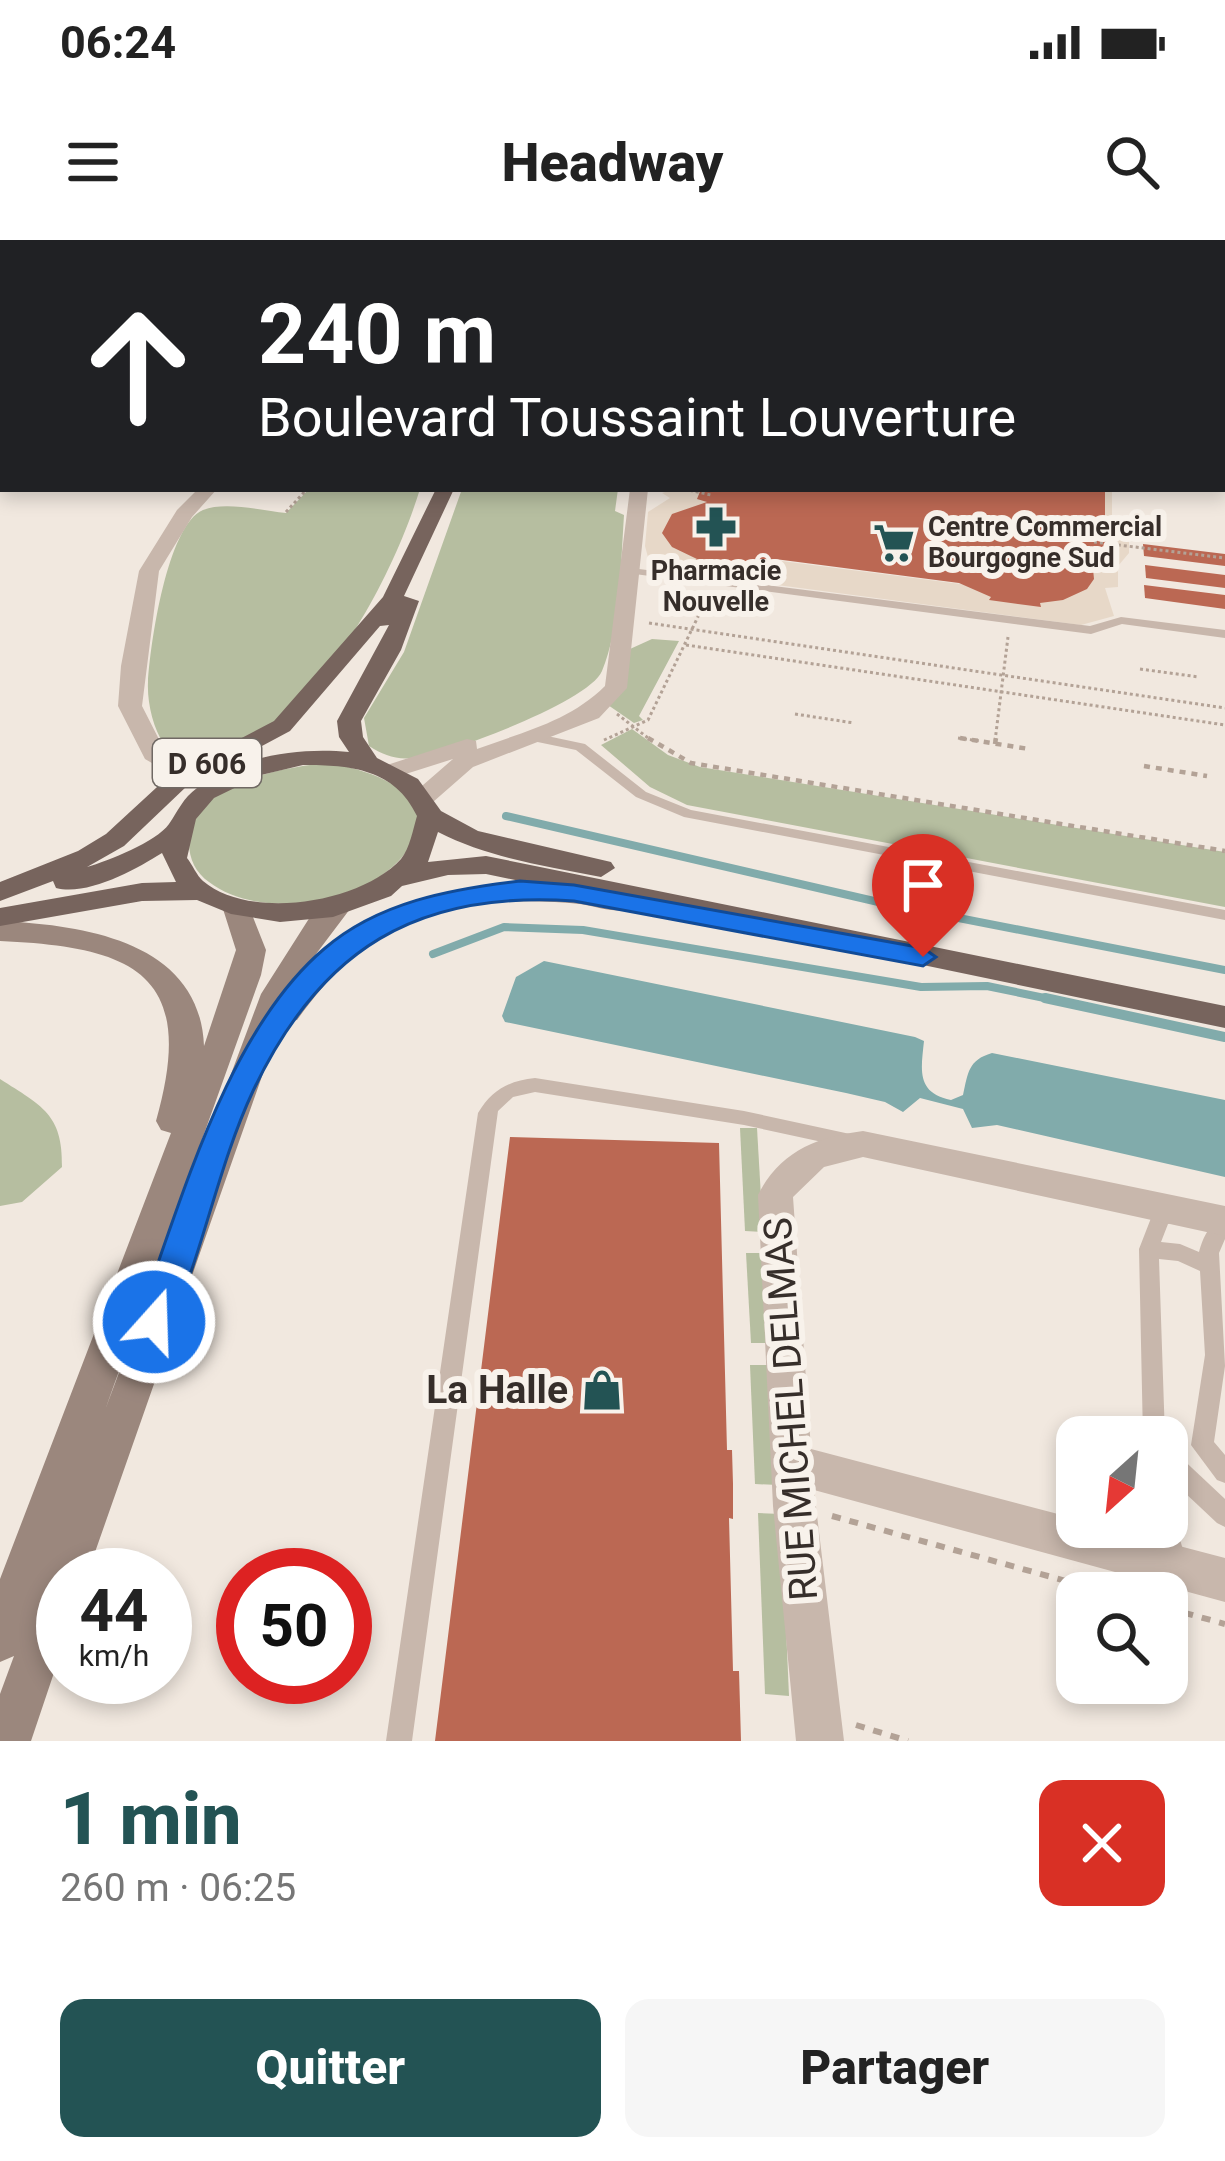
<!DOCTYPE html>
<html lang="fr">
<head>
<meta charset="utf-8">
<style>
	:root { --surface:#fff; --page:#f6f6f6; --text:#222; --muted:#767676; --accent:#235354 }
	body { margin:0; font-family:Roboto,sans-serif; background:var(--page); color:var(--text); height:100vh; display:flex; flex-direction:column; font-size:45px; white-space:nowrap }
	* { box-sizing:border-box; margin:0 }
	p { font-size:39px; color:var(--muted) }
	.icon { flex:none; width:66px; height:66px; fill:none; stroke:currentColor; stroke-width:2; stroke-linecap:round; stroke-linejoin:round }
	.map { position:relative; height:1501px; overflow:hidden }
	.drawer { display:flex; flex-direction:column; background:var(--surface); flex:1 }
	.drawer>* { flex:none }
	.hud { position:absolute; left:0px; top:0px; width:1227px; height:252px; box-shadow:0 6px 18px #0003; background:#202124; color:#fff; overflow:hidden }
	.needle { width:78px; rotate:207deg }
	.fabs { position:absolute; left:1056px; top:1176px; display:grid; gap:24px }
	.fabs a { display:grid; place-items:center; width:132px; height:132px; border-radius:24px; background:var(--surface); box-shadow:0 6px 18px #0003; font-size:60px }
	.speed { position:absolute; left:36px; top:1308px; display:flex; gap:24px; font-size:60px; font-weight:700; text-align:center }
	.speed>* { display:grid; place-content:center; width:156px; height:156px; border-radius:50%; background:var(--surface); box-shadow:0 6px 18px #0003; line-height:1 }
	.speed small { font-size:30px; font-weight:400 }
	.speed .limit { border:18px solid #d22; background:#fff; color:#111 }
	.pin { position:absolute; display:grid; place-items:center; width:102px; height:102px; color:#fff; margin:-123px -51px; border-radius:50% 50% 50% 0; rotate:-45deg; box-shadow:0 0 12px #0007 }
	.pin .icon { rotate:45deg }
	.me { position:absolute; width:132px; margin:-66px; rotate:20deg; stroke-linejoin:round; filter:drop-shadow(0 0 9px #0008) }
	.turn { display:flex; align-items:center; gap:42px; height:252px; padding:0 60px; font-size:54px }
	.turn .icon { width:156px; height:156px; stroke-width:2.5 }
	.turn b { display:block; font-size:84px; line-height:102px }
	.round { display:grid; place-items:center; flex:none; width:126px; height:126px; border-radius:24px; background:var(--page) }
	.head { display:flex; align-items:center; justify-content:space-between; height:204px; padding:0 60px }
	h1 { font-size:72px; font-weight:800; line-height:90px; color:var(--accent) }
	.primary-button { display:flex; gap:24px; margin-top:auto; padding:24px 60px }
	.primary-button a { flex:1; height:138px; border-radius:24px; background:var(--accent); color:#fff; font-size:48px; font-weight:800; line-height:138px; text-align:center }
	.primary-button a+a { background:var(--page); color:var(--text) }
	.status { display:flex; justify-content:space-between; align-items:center; height:84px; padding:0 60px; background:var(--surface); direction:ltr }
	.status svg { height:33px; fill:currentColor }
	header { display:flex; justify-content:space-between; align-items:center; height:156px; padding:0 60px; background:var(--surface); font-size:54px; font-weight:800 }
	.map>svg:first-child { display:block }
	.green { fill:#b6bea0 }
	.plaza { fill:#e7d8c8 }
	.water { fill:#81abab }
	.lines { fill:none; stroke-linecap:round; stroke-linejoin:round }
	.stream-far1 { stroke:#81abab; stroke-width:8 }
	.stream { stroke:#81abab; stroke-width:10 }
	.building { fill:#bb6853 }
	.path-far2 { stroke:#b3a296; stroke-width:3; stroke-dasharray:3 3; stroke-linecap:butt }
	.path-far1 { stroke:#b3a296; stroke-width:4.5; stroke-dasharray:6 6; stroke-linecap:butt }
	.path { stroke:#b3a296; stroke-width:6; stroke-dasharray:9 9; stroke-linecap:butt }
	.lane { fill:#c8b7ac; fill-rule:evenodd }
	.street { fill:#c8b7ac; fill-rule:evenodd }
	.secondary { fill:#9b877d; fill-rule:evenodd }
	.primary { fill:#77645d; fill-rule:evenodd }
	.route { fill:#1a73e8; stroke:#114b97; stroke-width:3 }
	.labels { text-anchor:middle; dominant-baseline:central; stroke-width:12; stroke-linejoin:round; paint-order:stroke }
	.far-poi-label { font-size:27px; font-weight:bold; fill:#362e2a; stroke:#f8f2eb; text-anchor:start }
	.shield { fill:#f8f2eb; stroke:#706964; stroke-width:3 }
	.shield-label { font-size:30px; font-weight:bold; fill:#362e2a }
	.near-poi-label { font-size:39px; font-weight:bold; fill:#362e2a; stroke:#f8f2eb; text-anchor:end }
	.near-street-label { font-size:39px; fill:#362e2a; stroke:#f8f2eb }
</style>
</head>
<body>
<div class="status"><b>06:24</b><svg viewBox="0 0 49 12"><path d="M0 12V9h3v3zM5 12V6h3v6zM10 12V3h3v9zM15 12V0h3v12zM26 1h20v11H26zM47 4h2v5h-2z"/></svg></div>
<header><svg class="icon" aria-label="menu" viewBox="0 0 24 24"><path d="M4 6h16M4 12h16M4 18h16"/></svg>Headway<svg class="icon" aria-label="search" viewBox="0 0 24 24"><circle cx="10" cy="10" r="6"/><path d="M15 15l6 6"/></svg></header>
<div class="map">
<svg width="1225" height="1501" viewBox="0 0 1225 1501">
	<rect width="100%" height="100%" fill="#f1e8df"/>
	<g class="green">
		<path d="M309,249H420C396,327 340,435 273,484C251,500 221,510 197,522C187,517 171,513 164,504C153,488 147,462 148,442C150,406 167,285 203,270C226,261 263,271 286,273Z"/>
		<path d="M462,249H618L615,271L624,275C621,320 620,389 602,431C590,461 448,515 413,518C396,520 383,515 369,506L364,478L404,412Z"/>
		<polygon points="652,399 679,401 639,476 643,480 634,483 608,465 630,409"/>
		<polygon points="632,489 668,515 700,527 1225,612 1225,667 687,565 650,547 601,505"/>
		<path d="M327,523C373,530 452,556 403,616C363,665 260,681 209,642C196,633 189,619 189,603C187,544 284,527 327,523Z"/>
		<path d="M0,839C42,866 63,874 62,927L22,962L0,966Z"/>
		<polygon points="740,888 757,888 763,992 745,991"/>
		<polygon points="746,1013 764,1013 771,1103 751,1103"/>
		<polygon points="750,1125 771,1125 778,1245 755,1244"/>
		<polygon points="758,1273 781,1274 789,1456 765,1454"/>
	</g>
	<polygon class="plaza" points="674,249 713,251 704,267 758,318 976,346 1071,315 1105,297 1105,249 1112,249 1112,291 1129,295 1129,313 1118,326 1118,347 1105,348 1114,376 1081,385 678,332 649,321 645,306 648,272 670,258 662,253"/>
	<path class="water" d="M544,721L915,797L924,801C921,830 916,853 951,860L963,855C968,833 968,820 992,813L1225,860V937L997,885L972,888L963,869L920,858L903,872L885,862L846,853L505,782L502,776L516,737Z"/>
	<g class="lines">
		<g class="stream-far1">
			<polyline points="506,576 887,664 1225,730"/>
			<polyline points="433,714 504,687 583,690 921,747 987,746 1059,761"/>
		</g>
		<polyline class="stream" points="1045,758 1225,797"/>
	</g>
	<g class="building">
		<polygon points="701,249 1105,249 1105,295 1110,304 1107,312 1079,314 1093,329 1094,339 1087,349 1063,360 1040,363 1041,367 989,360 991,357 959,343 775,319 741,324 741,328 715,326 693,322 697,319 672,307 662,293 672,274 707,262 697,259"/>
		<polygon points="1143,304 1225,314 1225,326 1144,316"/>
		<polygon points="1145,325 1225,335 1225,348 1146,338"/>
		<polygon points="1144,345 1225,355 1225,369 1145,358"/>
		<polygon points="510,897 719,903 727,1210 732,1210 733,1244 733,1279 729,1278 733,1431 739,1431 741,1501 435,1501"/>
	</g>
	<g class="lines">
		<g class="path-far2">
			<polyline points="684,249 711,255"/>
			<polyline points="286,272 307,249"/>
			<polyline points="1094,302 1225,318"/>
			<polyline points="649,383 1225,468"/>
			<polyline points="686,405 1225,485"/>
			<polyline points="1140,429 1199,437"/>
			<polyline points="617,474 652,501"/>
			<polyline points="795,474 854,483"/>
			<polyline points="958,498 980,501"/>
			<polyline points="604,500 648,480 708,356"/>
			<polyline points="995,501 1008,397"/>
		</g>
		<g class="path-far1">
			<polyline points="648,498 691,523 1225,611"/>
			<polyline points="960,498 1029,509"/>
			<polyline points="995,504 996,498"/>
			<polyline points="1144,526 1207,536"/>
		</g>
		<g class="path">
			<polyline points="832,1276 1109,1353"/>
			<polyline points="1167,1368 1225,1384"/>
			<polyline points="856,1485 908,1501"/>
		</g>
		<g class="lane">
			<polygon points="1224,174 1225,175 1225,181 1224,180"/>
			<polygon points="631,328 1090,386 1121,377 1225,390 1225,398 1122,384 1091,394 627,333 626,331"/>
			<polygon points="533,493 585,504 646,552 691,570 1225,670 1225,680 684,577 636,557 576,510 528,500 528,494"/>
			<path d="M535,838L744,871L850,894L857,896L859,901L857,906L850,908L744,885L535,852L513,857L498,871L412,1501H386L478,873C492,850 508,841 535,838Z"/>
			<path d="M1177,964L1184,966L1187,972L1184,978L1168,984L1161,1002L1180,1004L1199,1012C1203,997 1210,982 1225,977V999L1219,1013L1225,1126L1214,1202L1225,1215V1243L1217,1240L1191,1205L1205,1115L1200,1031L1178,1021L1159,1019L1165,1197H1143L1139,1009L1153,973Z"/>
			<polygon points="1167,1209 1175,1212 1225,1259 1225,1287 1217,1283 1167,1236"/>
			<polygon points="1167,1276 1174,1279 1186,1320 1182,1328 1174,1332 1166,1328 1154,1287 1167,1287"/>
		</g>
		<g class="street">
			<polygon points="198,249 217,249 192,277 159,331 142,466 169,519 157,526 145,519 118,466 121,426 139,331 177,270"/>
			<path d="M630,249H648L627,448L599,478L473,527L433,562H415L411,557L415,552L453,519L393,538L384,536L381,531L384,526L467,499L476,501L477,509C523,492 570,481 605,446Z"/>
			<path d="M863,891L1225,966V996L863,917L824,927L793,957L811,1209L1077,1279V1287H1107L1225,1318V1362L814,1250L844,1501H796L773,1266L758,955C780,911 817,897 863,891Z"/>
		</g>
		<path class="secondary" d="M530,643L627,653L641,662C627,678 600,667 580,664C522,658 461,661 407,683C359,703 327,739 297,780L281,782L87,1335H63V1406L31,1501H0V1454L14,1416L0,1422V1339L171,893L161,890L156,881C198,734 135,707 0,701V681C83,685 200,701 204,806L236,710L223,669L227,662H247L266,710L261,735L105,1170L261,754L310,677L329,658L339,656L353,665L313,718C377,664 448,647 530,643Z"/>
		<path class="primary" d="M436,249H454L404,356L419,361L401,410L361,481L363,497L377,518L418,539L441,571L478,591L611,622L615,628L601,637C545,626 489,618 438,592L428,622L486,616L1225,766V788L486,634L448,635L402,646L391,656L333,677L280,682L231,674L197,660L142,661L0,686V668L142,643L176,642L162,613C135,630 88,656 56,648L53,641L0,661V642L78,611L106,594L169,536L274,481L383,357ZM389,385L337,481L339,497L349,512C299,507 237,516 197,548C183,558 178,571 169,584C156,602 108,621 87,627L124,606L187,546L290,491L380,386ZM303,525C351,525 395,529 417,576C413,589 410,608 401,619C361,663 250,681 203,641C197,636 192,624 187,618L196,579L214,558L261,535Z"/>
	</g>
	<path class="route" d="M520,641L574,645L923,708L936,717L923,726L574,661C417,650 320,709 253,851C217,928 203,1015 167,1093L154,1097L142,1093L137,1082C181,964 226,792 324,709C378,662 451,649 520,641Z"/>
	<defs>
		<g id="pharmacy-bare" transform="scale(3.24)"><path d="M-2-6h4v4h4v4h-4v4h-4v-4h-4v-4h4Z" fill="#235354" stroke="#f8f2eb" stroke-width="2.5" paint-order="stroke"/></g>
		<g id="supermarket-bare" transform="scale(3.24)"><path d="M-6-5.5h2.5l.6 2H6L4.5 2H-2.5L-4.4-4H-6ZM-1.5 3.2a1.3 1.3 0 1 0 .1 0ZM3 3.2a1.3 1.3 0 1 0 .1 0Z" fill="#235354" stroke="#f8f2eb" stroke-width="2.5" paint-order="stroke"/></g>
		<g id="shop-bare" transform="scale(3.24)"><path d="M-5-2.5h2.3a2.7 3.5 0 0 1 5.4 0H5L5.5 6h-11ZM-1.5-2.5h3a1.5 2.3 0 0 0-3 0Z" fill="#235354" stroke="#f8f2eb" stroke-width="2.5" paint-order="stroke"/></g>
	</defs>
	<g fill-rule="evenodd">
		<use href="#pharmacy-bare" x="716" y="287"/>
		<use href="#supermarket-bare" x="894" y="303"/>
		<use href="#shop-bare" x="602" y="1150"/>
	</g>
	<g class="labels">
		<g class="far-poi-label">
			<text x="928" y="287">Centre Commercial<tspan x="928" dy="31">Bourgogne Sud</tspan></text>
			<text x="716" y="331" text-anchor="middle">Pharmacie<tspan x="716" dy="31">Nouvelle</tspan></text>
		</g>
		<rect class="shield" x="153" y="499" width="108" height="48" rx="9"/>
		<g class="shield-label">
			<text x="207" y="523">D 606</text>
		</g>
		<g class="near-poi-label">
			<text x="568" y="1150">La Halle</text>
		</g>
		<g class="near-street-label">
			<text transform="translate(791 1169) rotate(-94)">RUE MICHEL DELMAS</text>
		</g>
	</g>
</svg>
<div class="fabs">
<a><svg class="needle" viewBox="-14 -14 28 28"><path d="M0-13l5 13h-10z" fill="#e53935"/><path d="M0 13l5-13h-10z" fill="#767676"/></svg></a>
<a><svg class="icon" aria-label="search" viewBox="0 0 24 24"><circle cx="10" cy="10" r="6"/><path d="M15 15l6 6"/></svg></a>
</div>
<div class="speed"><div>44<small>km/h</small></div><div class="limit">50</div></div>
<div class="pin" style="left:923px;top:717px;background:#d93025"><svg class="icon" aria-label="arrive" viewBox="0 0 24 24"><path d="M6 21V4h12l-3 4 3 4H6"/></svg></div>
<svg class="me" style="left:154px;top:1082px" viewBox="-20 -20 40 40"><circle r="17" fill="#1a73e8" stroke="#fff" stroke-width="3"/><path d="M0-11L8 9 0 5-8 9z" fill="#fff"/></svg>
<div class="hud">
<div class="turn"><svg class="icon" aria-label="ahead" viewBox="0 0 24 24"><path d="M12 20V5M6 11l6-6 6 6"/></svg><div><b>240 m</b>Boulevard Toussaint Louverture</div></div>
</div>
</div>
<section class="drawer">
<div class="head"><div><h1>1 min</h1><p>260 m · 06:25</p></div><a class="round" style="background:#d93025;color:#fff"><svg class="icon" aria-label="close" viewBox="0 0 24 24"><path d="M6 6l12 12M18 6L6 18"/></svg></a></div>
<div class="primary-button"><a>Quitter</a><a>Partager</a></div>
</section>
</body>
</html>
